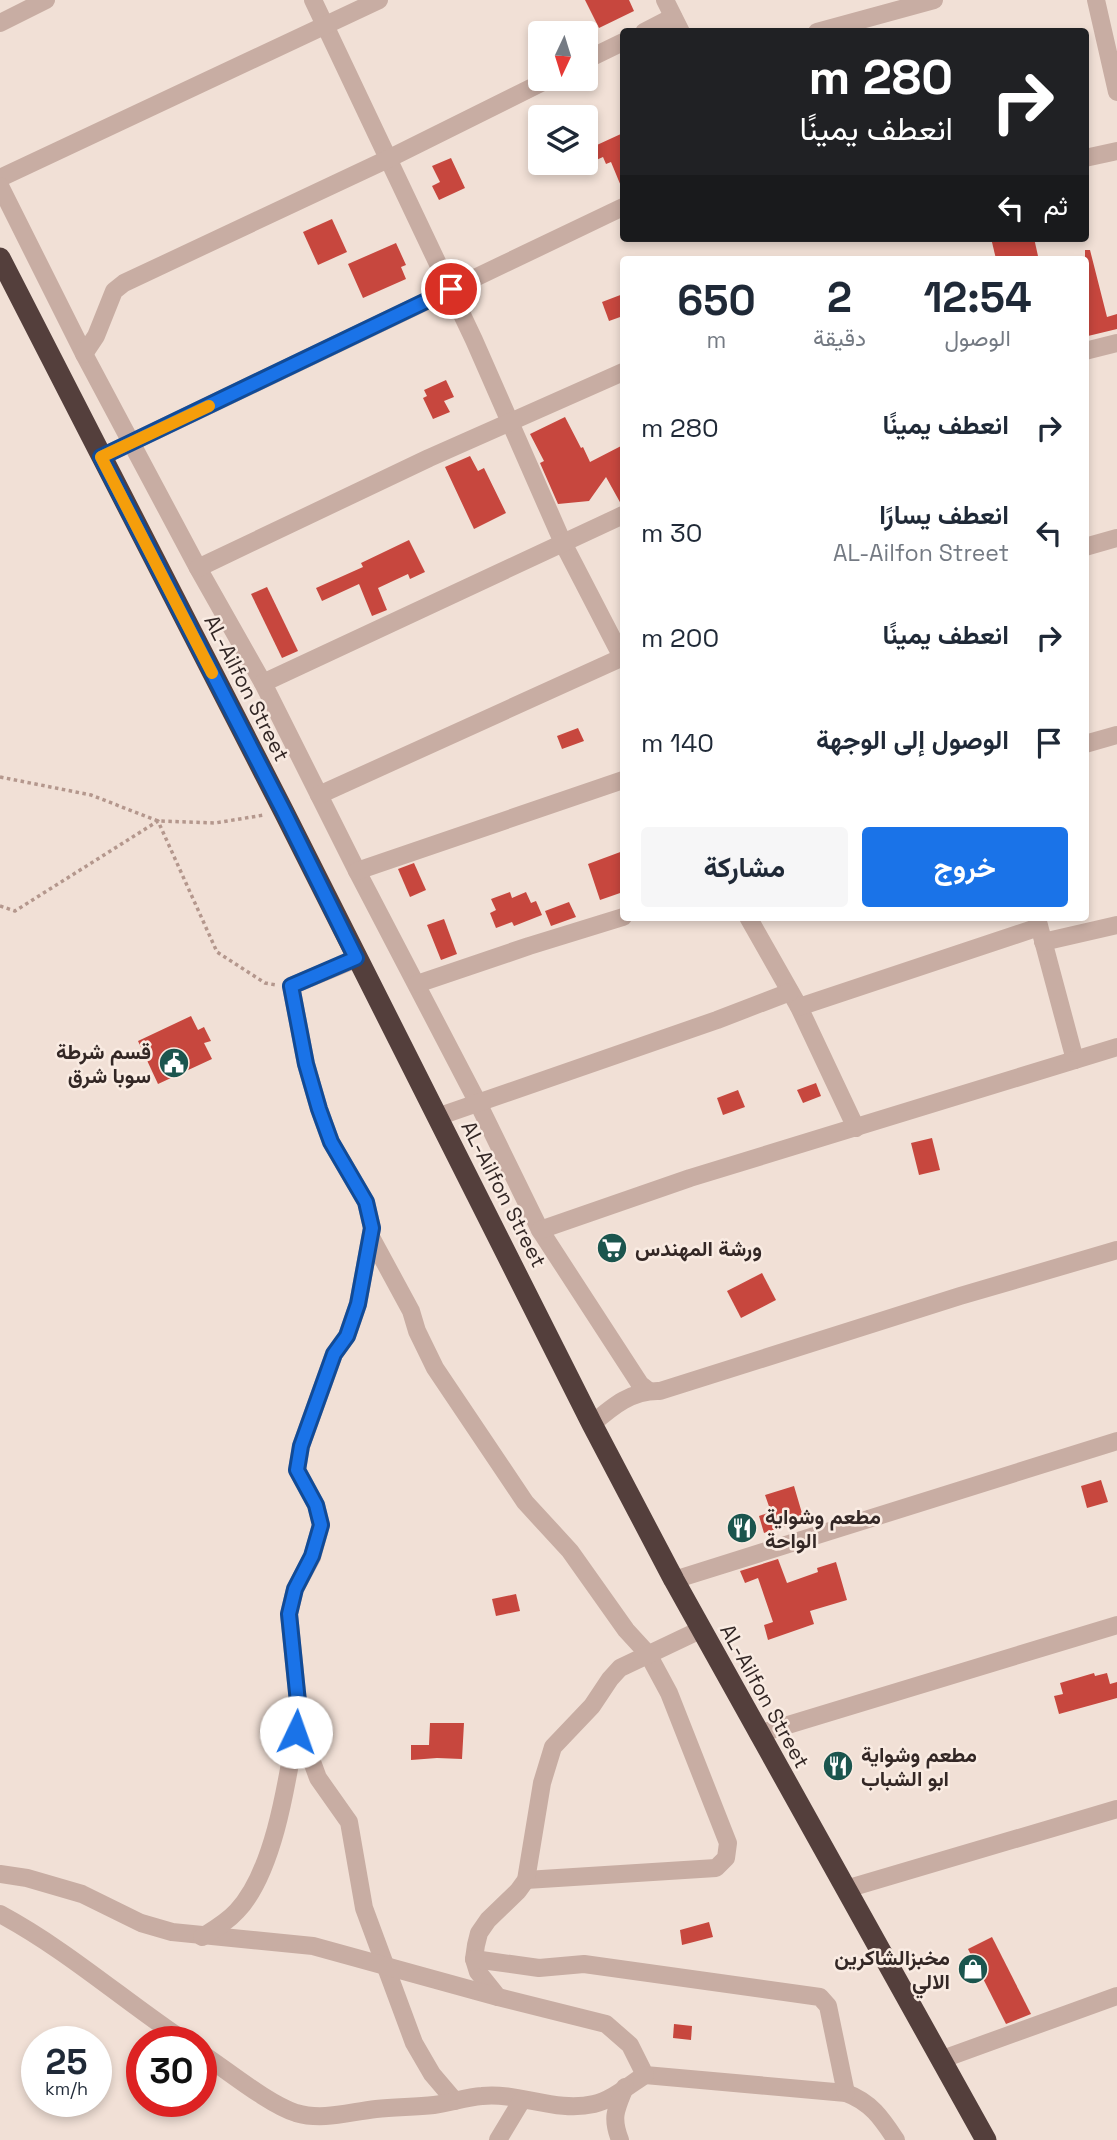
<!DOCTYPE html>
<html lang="ar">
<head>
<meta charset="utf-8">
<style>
	:root { --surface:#fff; --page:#f6f6f7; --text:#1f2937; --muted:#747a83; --accent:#1a73e8 }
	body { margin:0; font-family:"Space Grotesk",Vazirmatn,sans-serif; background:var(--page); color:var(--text); direction:rtl; height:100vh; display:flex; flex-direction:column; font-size:26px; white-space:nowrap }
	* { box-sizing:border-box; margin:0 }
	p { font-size:23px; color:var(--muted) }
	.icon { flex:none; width:38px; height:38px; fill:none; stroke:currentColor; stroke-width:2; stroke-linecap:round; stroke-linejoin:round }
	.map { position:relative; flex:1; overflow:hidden; direction:ltr }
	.sheet { position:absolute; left:620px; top:256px; width:469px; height:665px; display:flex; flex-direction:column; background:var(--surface); border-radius:7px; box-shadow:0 4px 10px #0003; direction:rtl }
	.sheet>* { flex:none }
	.banner { position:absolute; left:620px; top:28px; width:469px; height:214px; border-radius:7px; box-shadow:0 4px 10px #0003; direction:rtl; background:#202124; color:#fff; overflow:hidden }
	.needle { width:46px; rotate:184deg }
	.fabs { position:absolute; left:528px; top:21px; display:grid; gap:14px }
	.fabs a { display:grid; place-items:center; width:70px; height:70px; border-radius:7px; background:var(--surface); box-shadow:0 4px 10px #0003; font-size:35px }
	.speed { position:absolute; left:21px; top:2026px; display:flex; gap:14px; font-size:35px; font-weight:700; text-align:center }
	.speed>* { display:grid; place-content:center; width:91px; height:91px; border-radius:50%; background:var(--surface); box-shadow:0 4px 10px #0003; line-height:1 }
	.speed small { font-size:18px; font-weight:400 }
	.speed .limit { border:10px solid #d22; background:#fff; color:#111 }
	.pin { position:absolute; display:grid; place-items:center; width:60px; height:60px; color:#fff; margin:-30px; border:4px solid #fff; border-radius:50%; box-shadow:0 2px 7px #0007 }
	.me { position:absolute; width:77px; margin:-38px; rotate:3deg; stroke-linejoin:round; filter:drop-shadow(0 0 5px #0008) }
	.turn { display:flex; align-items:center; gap:24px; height:147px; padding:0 21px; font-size:32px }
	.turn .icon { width:91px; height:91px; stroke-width:2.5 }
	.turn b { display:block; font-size:49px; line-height:60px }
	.then { display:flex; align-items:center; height:66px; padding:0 21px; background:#0003; gap:14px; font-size:26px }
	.eta { display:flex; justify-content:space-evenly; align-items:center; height:119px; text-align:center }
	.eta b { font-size:42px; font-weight:700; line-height:49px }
	.cta { display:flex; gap:14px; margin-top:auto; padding:14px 21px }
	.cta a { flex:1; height:80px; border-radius:7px; background:var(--accent); color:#fff; font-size:28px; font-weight:700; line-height:80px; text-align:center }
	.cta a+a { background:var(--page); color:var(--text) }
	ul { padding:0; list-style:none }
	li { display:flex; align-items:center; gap:21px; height:105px; padding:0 21px }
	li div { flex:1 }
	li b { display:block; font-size:26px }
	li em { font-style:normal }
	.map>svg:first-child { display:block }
	.building { fill:#c7473e }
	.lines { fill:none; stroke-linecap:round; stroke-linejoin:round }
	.path { stroke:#b4978d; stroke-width:3.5; stroke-dasharray:3.5 3.5; stroke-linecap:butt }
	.minor { stroke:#c8ada3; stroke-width:18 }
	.highway { stroke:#543f3c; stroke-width:21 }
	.route-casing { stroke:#114b97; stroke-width:18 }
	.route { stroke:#1a73e8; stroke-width:12 }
	.slow { stroke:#f59e0b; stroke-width:12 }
	.labels { text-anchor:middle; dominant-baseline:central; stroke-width:5; stroke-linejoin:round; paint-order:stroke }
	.street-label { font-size:21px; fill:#332725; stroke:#f9ebe2 }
	.poi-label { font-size:21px; font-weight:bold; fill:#332725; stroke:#f9ebe2; text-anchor:start }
</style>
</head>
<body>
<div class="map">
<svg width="1117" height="2140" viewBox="0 0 1117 2140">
	<rect width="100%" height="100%" fill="#f1e0d6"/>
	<g class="building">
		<polygon points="585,0 629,0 634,11 599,28"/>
		<polygon points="623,133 623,191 611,162 606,164 603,157 576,169 574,163 586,163 586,150"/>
		<polygon points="451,158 465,188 439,200 432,186 440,182 432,166"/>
		<polygon points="332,219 347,252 318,265 303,232"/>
		<polygon points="991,238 1034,238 1038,256 1026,259 996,259"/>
		<polygon points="396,243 406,265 401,267 406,279 363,298 348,264"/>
		<polygon points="1085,250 1090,250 1107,317 1117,314 1117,329 1088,336 1085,323"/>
		<polygon points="623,294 623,316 609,321 602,302"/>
		<polygon points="446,380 454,397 444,401 450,412 433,419 423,398 427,396 424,390"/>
		<polygon points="565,417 581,448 583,447 590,462 623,445 623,504 621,504 606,477 589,501 558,504 540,463 544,461 530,434"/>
		<polygon points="470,456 478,471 484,468 506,513 474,529 445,467"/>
		<polygon points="409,540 425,572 410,579 408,574 378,588 387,610 372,616 359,584 322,601 316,588 363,567 361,563"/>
		<polygon points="267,587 298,651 282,658 251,594"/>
		<polygon points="578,728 584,741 562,749 557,736"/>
		<polygon points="623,851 623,892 600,900 588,864"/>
		<polygon points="414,863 426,890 410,897 398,869"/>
		<polygon points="510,892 512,898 526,892 531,903 536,901 542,915 514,926 512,922 496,928 490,913 496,910 491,899"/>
		<polygon points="569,902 576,917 551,926 545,911"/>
		<polygon points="444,919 457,954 441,960 427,925"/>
		<polygon points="191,1016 198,1030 204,1027 211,1041 204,1043 212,1059 158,1084 138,1041"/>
		<polygon points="816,1083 821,1096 803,1103 797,1090"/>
		<polygon points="738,1090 745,1107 723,1115 717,1098"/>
		<polygon points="932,1138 940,1170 919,1175 911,1143"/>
		<polygon points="762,1273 776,1300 741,1318 727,1291"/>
		<polygon points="1101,1480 1108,1502 1087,1508 1081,1486"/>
		<polygon points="794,1486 804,1520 764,1533 759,1516 771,1512 765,1495"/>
		<polygon points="778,1559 787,1583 818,1572 817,1568 836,1562 847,1600 810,1611 814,1624 768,1640 764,1625 773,1622 758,1578 745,1583 740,1571"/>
		<polygon points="516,1594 520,1611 496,1616 492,1599"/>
		<polygon points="1094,1673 1095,1676 1107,1673 1110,1684 1117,1682 1117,1698 1059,1714 1054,1696 1063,1694 1060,1683"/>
		<polygon points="430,1723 464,1723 462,1759 437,1758 411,1760 411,1745 429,1745"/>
		<polygon points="709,1922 713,1937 682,1945 680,1930"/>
		<polygon points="992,1937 1031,2014 1006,2024 968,1949"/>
		<polygon points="674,2024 692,2026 691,2040 673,2038"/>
	</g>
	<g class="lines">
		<g class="path">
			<polyline points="0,777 91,795 158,821 215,823 264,815"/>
			<polyline points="0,906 15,911 158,821 217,952 265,983 276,985"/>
		</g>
		<g class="minor">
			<polyline points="313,0 474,340 563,543 623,659"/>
			<polyline points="665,0 681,32"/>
			<polyline points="1096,0 1117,92"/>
			<polyline points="0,23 46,0"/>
			<polyline points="644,32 673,17"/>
			<polyline points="817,32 934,0"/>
			<polyline points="586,60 623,42"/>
			<polyline points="1085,158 1117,151"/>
			<polyline points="0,178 379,0"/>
			<polyline points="0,186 84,354 198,568 263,683 357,871 478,1103 540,1230 640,1384 649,1391"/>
			<polyline points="1085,351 1117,343"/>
			<polyline points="84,354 96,336 114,291 124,283 390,158 549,79"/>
			<polyline points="101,457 623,207"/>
			<polyline points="1085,547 1117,538"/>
			<polyline points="198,568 429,458 623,372"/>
			<polyline points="263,683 623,515"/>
			<polyline points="1085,744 1117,735"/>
			<polyline points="319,795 623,657"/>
			<polyline points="357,871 623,780"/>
			<polyline points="748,917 799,1007 856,1128"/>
			<polyline points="1037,918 1075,1060"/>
			<polyline points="1043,942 1117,925"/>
			<polyline points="356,959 291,986 306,1064 319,1109 331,1142 366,1202 372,1228 358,1304 347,1336 334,1354 301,1446 297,1470 316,1505 321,1525 312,1557 295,1589 289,1614 299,1712 307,1748 318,1778 349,1822 364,1908 414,2043 432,2074 455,2101"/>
			<polyline points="417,984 529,946 623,917"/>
			<polyline points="799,1007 1039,927"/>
			<polyline points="437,1117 717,1020 790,992"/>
			<polyline points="540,1230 690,1178 1117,1047"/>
			<polyline points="372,1239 411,1311 417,1331 435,1368 525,1502 570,1551 626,1630 648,1654 669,1693 728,1843 726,1858 716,1868 526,1880"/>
			<path d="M592,1424C613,1406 632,1390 660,1391L960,1296L1117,1250"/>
			<polyline points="674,1580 1117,1441"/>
			<path d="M700,1630L620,1668L610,1679L592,1706L553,1747L542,1783L526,1880L518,1891L488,1920L479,1933L476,1945L474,1959L478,1972L498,1997L606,2024L630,2045L645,2075L846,2093C871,2102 882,2119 896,2140"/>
			<polyline points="758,1734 1117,1625"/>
			<polyline points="0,1874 27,1878 82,1894 141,1923 172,1932 313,1946 498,1997"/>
			<polyline points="846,1889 1117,1809"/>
			<path d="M0,1914C67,1950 123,2000 186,2042"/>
			<path d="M202,1937C215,1929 227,1922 237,1911C275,1871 288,1776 297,1722"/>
			<polyline points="474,1959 539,1968 584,1964 820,1997 828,2006 846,2093"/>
			<path d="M201,2053C227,2070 268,2104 296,2113C323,2121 349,2112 376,2109C395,2107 415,2107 434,2105C450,2103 466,2097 482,2096C519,2092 556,2113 594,2104C612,2100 629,2085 645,2075"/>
			<polyline points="940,2060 1117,1996"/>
			<polyline points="498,2140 522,2100"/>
			<path d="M620,2140C611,2117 616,2109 625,2087"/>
		</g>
		<polyline class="highway" points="0,258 284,812 592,1424 674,1580 986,2140"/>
	</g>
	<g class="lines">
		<g class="route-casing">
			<polyline id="route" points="296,1732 299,1712 289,1614 295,1589 312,1556 321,1525 316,1505 297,1470 301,1446 334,1354 347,1336 358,1304 372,1228 366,1202 331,1142 319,1109 306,1064 291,986 356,958 284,812 101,457 451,289"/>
		</g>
		<use href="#route" class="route"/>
		<polyline class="slow" points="209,406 101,457 212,673"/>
	</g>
	<defs>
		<g id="civic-disc" transform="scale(1.575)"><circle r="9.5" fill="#1b554e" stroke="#f9ebe2"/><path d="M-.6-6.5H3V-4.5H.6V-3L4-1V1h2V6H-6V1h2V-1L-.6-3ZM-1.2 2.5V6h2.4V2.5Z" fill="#fff"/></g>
		<g id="supermarket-disc" transform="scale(1.575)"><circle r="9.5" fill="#1b554e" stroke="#f9ebe2"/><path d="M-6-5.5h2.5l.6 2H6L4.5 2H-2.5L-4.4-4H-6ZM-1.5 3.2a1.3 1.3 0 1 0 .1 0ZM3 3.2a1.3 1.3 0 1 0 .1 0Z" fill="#fff"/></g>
		<g id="restaurant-disc" transform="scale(1.575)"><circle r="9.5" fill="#1b554e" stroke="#f9ebe2"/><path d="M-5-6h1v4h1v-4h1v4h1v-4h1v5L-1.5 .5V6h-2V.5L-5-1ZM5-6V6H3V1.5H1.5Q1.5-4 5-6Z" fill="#fff"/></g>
		<g id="shop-disc" transform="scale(1.575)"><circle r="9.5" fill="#1b554e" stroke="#f9ebe2"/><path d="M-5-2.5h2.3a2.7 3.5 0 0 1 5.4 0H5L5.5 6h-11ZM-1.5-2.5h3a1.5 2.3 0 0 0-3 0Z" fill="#fff"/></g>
	</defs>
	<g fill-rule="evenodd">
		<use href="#civic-disc" x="174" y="1063"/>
		<use href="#supermarket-disc" x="612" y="1248"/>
		<use href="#restaurant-disc" x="742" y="1528"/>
		<use href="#restaurant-disc" x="838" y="1766"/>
		<use href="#shop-disc" x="973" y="1969"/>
	</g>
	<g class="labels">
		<g class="street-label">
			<text transform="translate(247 688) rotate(63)">AL-Ailfon Street</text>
			<text transform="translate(504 1194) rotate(63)">AL-Ailfon Street</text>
			<text transform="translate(765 1696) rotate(61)">AL-Ailfon Street</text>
		</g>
		<g class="poi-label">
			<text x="151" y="1051" text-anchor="end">قسم شرطة<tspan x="151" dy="24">سوبا شرق</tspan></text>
			<text x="635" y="1248">ورشة المهندس</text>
			<text x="765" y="1516">مطعم وشواية<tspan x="765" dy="24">الواحة</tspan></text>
			<text x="861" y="1754">مطعم وشواية<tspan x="861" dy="24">ابو الشباب</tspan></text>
			<text x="950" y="1957" text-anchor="end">مخبزالشاكرين<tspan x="950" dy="24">الالي</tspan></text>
		</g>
	</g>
</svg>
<div class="fabs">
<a><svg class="needle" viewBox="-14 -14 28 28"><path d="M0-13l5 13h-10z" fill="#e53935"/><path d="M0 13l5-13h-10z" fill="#747a83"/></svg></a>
<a><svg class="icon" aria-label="layers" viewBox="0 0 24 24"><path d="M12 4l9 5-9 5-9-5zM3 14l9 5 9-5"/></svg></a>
</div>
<div class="speed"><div>25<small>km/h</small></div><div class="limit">30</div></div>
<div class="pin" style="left:451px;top:289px;background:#d93025"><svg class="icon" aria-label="arrive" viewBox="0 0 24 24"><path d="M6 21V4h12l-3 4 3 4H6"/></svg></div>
<svg class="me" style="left:296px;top:1732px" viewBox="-20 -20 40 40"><circle r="19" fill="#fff"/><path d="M0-13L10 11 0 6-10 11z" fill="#1a73e8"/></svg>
<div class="banner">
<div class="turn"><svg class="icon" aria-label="right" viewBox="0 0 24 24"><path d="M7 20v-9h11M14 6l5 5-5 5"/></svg><div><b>280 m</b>انعطف يمينًا</div></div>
<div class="then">ثم<svg class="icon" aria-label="left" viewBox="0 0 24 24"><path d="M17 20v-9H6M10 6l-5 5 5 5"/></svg></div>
</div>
<section class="sheet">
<div class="eta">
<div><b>12:54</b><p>الوصول</p></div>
<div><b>2</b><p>دقيقة</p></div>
<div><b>650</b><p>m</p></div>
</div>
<ul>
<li><svg class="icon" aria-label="right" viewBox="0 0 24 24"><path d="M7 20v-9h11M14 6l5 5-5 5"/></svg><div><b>انعطف يمينًا</b></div><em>280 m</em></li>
<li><svg class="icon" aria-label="left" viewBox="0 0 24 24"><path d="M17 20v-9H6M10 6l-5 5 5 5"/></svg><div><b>انعطف يسارًا</b><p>AL-Ailfon Street</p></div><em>30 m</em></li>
<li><svg class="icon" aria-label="right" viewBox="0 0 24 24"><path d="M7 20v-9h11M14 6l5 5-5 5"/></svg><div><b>انعطف يمينًا</b></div><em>200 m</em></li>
<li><svg class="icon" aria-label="arrive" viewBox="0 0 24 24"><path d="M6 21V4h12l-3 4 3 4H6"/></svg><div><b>الوصول إلى الوجهة</b></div><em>140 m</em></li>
</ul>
<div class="cta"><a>خروج</a><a>مشاركة</a></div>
</section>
</div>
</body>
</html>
